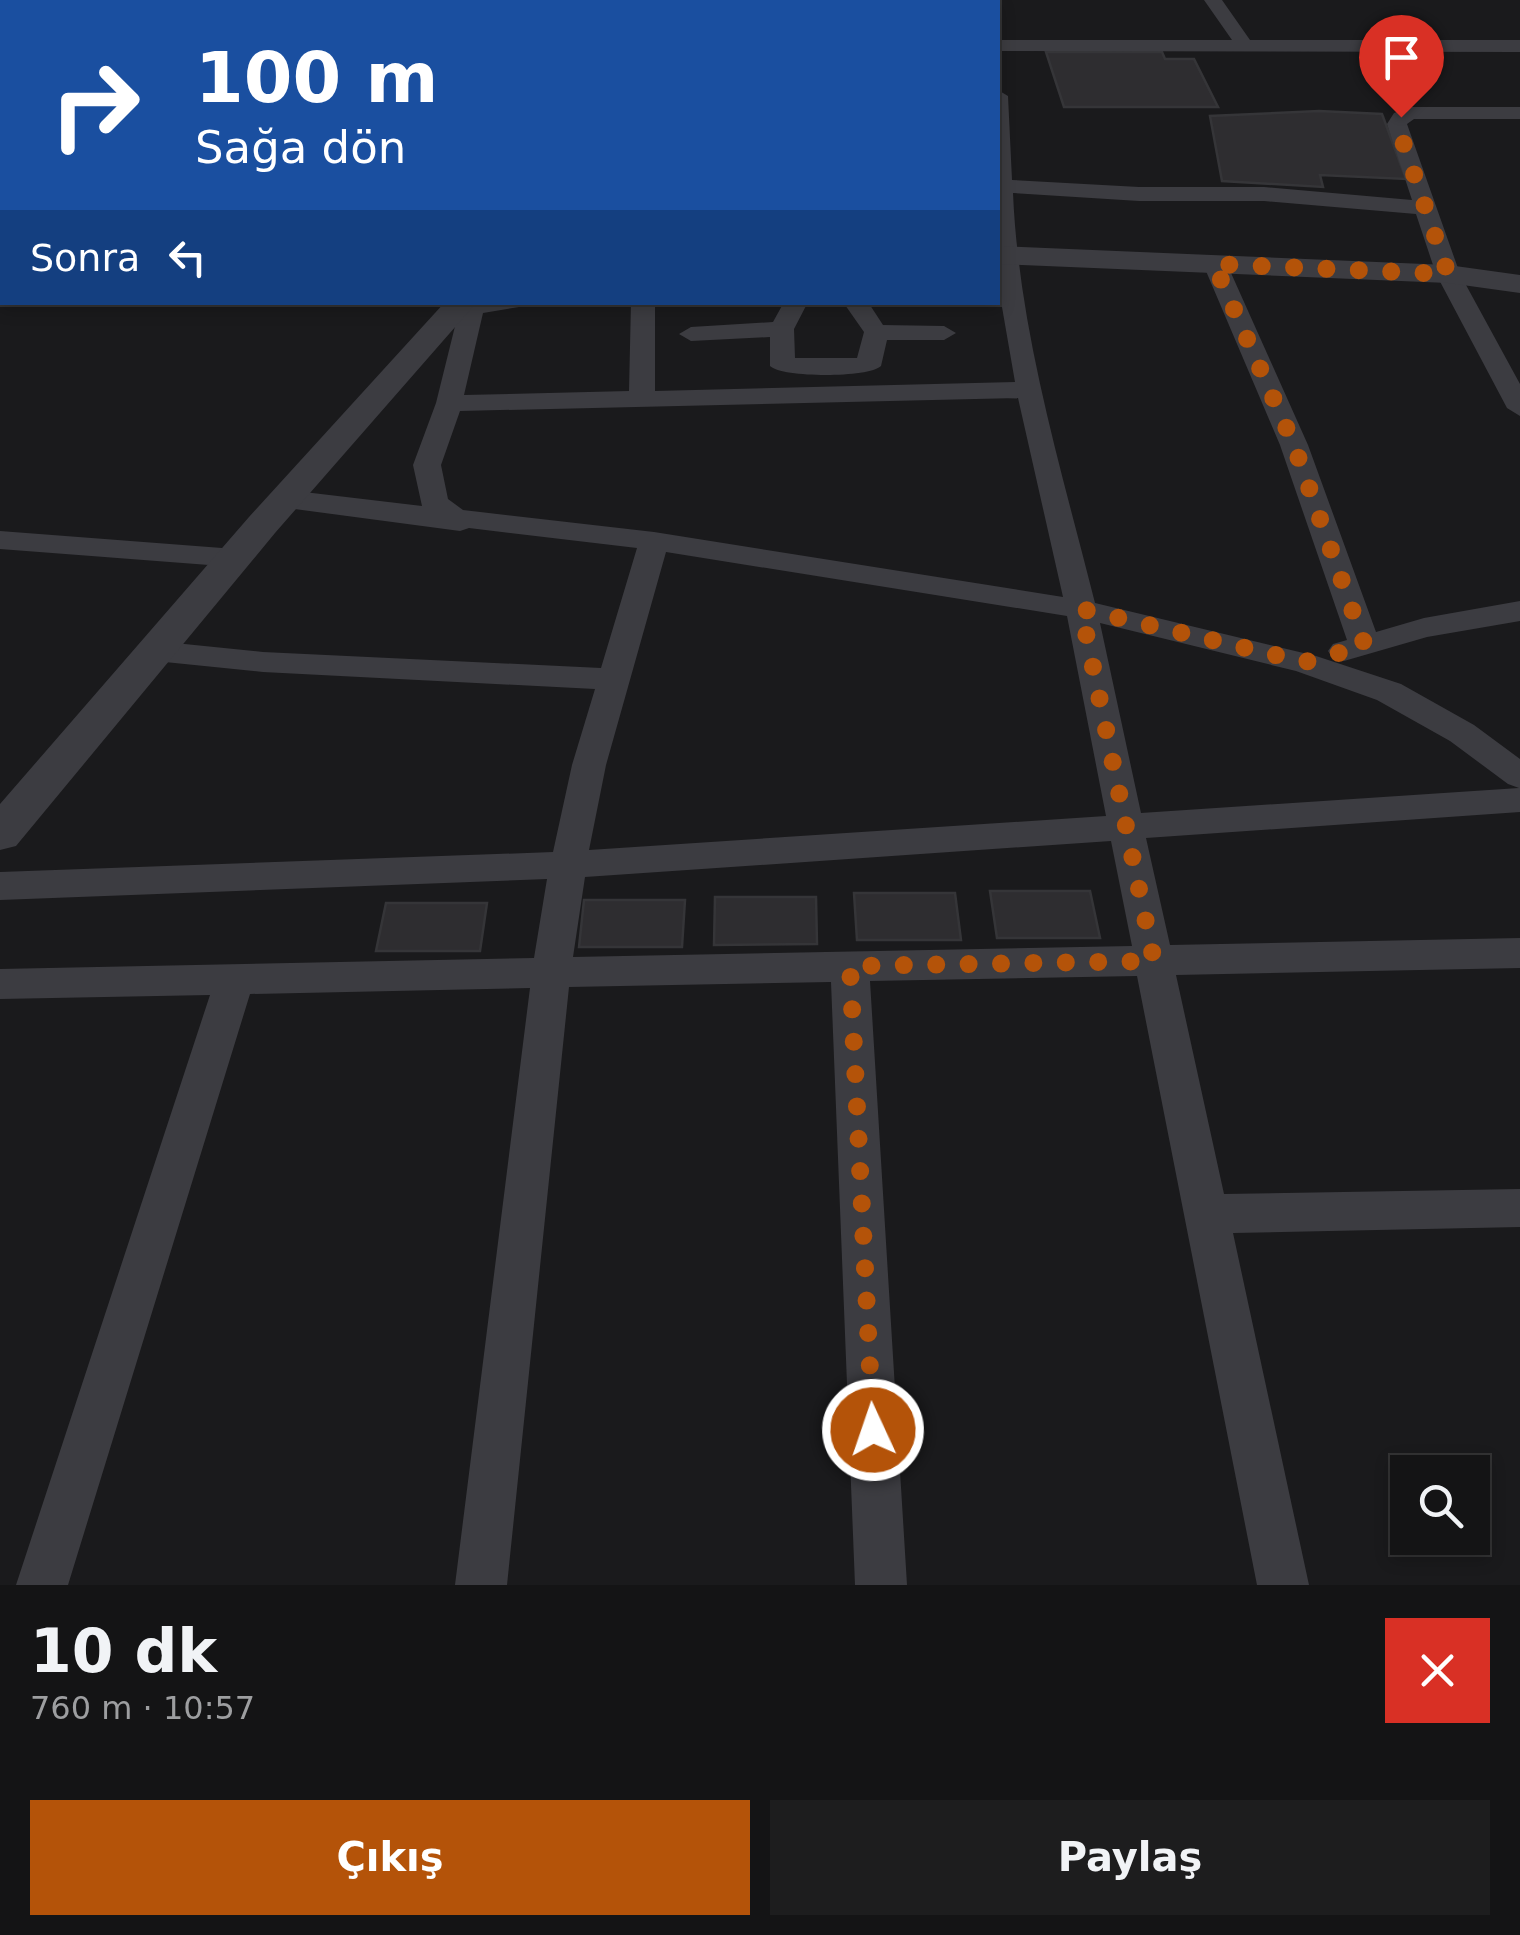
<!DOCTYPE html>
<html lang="tr">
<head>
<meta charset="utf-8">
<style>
	:root { --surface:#141415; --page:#1d1d1e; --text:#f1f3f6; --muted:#9d9ea0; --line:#333334; --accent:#b45309 }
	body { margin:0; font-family:"DejaVu Sans",sans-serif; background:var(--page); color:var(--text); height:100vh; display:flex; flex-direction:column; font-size:38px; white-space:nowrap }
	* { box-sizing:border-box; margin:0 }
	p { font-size:32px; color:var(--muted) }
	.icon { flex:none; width:55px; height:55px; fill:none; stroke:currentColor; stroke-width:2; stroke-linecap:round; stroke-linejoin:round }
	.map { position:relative; height:1585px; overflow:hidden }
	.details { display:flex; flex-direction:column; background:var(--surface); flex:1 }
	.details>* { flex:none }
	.banner { position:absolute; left:0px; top:0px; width:1000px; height:305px; box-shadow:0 5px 15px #0003,0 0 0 2px var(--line); background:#1a4fa0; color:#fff; overflow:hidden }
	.buttons { position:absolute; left:1390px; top:1455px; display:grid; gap:20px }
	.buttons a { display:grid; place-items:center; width:100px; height:100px; border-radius:0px; background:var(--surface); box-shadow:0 5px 15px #0003,0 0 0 2px var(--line); font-size:50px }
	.pin { position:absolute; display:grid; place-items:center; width:85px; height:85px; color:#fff; margin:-102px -42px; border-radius:50% 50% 50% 0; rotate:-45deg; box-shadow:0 0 10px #0007 }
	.pin .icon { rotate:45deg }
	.me { position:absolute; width:110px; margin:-55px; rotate:357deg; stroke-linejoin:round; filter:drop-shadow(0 0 8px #0008) }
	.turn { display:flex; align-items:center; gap:35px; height:210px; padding:0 30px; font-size:45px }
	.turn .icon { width:130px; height:130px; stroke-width:2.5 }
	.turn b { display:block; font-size:70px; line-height:85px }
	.then { display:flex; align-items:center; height:95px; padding:0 30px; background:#0003; gap:20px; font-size:38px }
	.round { display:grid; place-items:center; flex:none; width:105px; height:105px; border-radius:0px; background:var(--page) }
	.overview { display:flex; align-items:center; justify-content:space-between; height:170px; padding:0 30px }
	h1 { font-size:60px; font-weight:700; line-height:75px }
	.button { display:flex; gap:20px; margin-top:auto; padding:20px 30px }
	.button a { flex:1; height:115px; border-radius:0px; background:var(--accent); color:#fff; font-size:40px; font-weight:700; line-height:115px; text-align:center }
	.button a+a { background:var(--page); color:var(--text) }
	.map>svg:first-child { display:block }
	.building { fill:#2e2d30; stroke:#353538; stroke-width:2.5 }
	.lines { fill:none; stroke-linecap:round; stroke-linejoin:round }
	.minor { fill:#3c3c41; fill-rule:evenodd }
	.tertiary { fill:#3c3c41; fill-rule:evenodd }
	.route { stroke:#b45309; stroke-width:18; stroke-dasharray:0 32.4 }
</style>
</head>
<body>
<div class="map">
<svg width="1520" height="1585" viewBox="0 0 1520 1585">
	<rect width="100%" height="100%" fill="#1a1a1c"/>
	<g class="building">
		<polygon points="1046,52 1162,52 1165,59 1194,59 1218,107 1064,107"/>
		<polygon points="1319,111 1382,114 1406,179 1320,175 1323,187 1222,181 1210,116"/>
		<polygon points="990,891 1090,891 1100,938 997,938"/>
		<polygon points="854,893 955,893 961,940 857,940"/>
		<polygon points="715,897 816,897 817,944 714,945"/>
		<polygon points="584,900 685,900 682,947 579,947"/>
		<polygon points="386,903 487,903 480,951 376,951"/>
	</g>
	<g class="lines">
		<g class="minor">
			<polygon points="168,0 186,0 186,2 169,2"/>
			<polygon points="817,0 835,0 835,2 818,2"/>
			<polygon points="1204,0 1222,0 1250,40 1520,40 1520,52 998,51 998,40 1232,40"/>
			<path d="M998,90L1008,96L1012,180L1139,187H1264L1412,200L1387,124L1394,113L1412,107H1520V119H1414L1407,124L1460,274L1520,384V416L1507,408L1436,274L1416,214L1264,201H1139L1013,193C1019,332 1061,468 1095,603L1316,656L1401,684L1474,725L1520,759V812L1146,838L1170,945L1520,938V968L1176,975L1224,1194L1520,1189V1227L1233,1233L1309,1585H1257L1137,976L870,981L907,1585H855L831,982L569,987L507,1585H455L530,988L250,994L68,1585H16L210,995L0,999V969L534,958L547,879L0,900V872L553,852L572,765L595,689L263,672L155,661L144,658L139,651L144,644L155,641L263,652L601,668L637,548L469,528L460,531L287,508L277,505L273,499L277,493L287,490L422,506L413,465L436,403L461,302H522L519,307L483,313L464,395L629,391L631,302H655V391L1015,382L998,284ZM1018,398L1063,597L654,532L463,510L448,499L441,465L460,411ZM666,552L1067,616L1106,816L589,850L606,765ZM1100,623L1296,671L1377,700L1450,741L1508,784L1519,788L1141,813ZM1111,841L1132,946L573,957L585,877Z"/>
			<rect x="0" y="151" width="2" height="12"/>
			<polygon points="1215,257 1227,264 1308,445 1376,632 1424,618 1520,601 1520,621 1427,637 1344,661 1333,658 1328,651 1333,644 1347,640 1280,445 1203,264"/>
			<path d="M784,302H808L794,329L795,358H857L864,332L843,302H868L883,325L944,326L956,333L944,340H887L881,366C869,378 782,378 770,366V337L691,341L679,334L691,327L773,322Z"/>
			<polygon points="0,531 235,549 246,552 250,558 246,564 235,567 0,549"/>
		</g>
		<g class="tertiary">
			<polygon points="641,0 663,0 664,2 642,2"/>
			<polygon points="998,246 1448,265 1520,275 1520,293 1448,283 998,264"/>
			<rect x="0" y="251" width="2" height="18"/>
			<polygon points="445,302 477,302 275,533 16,846 0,850 0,804 249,517"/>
		</g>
	</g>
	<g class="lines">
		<polyline class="route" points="873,1430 850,966 1154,961 1081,609 1305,662 1365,646 1294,445 1214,264 1448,274 1397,124 1401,117"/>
	</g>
</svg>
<div class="buttons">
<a><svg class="icon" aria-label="search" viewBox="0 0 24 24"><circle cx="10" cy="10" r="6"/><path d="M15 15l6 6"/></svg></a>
</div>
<div class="pin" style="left:1401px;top:117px;background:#d93025"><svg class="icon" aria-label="arrive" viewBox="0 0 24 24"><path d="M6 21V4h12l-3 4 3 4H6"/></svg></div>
<svg class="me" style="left:873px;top:1430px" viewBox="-20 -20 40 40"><circle r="17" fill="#b45309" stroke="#fff" stroke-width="3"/><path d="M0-11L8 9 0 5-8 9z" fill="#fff"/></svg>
<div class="banner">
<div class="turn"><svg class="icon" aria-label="right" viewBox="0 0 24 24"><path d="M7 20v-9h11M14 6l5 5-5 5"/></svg><div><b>100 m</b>Sağa dön</div></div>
<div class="then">Sonra<svg class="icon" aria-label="left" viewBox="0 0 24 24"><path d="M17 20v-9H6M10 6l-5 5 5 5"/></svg></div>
</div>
</div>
<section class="details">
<div class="overview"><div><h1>10 dk</h1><p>760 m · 10:57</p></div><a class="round" style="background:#d93025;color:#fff"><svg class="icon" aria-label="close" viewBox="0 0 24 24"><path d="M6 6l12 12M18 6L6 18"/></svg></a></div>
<div class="button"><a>Çıkış</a><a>Paylaş</a></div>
</section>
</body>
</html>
